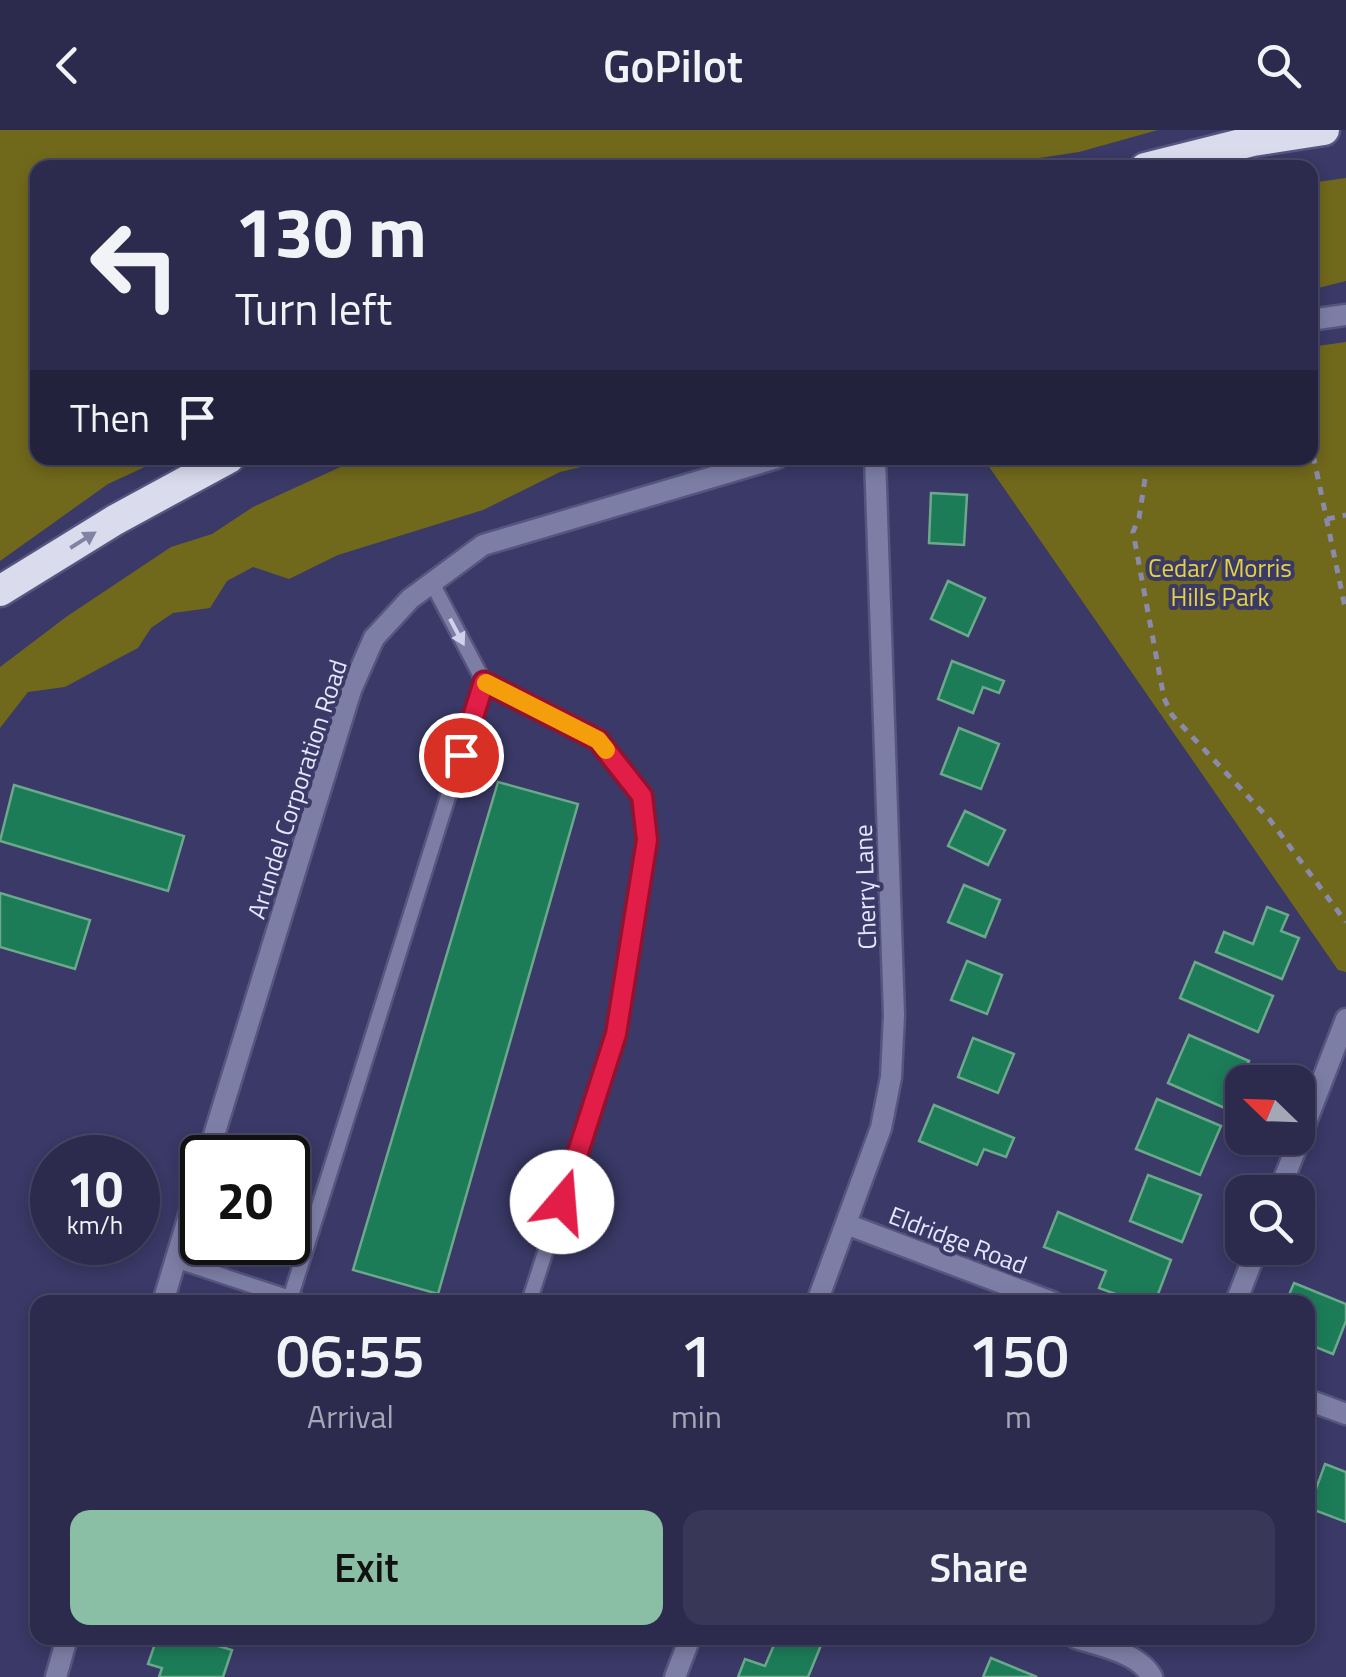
<!DOCTYPE html>
<html lang="en">
<head>
<meta charset="utf-8">
<style>
	:root { --surface:#2c2b4d; --page:#383757; --text:#f1f3f6; --muted:#a6a7b6; --line:#484765; --accent:#8abfa5 }
	body { margin:0; font-family:"Titillium Web",sans-serif; background:var(--page); color:var(--text); height:100vh; display:flex; flex-direction:column; font-size:38px; white-space:nowrap }
	* { box-sizing:border-box; margin:0 }
	p { font-size:32px; color:var(--muted) }
	.icon { flex:none; width:55px; height:55px; fill:none; stroke:currentColor; stroke-width:2; stroke-linecap:round; stroke-linejoin:round }
	.map { position:relative; flex:1; overflow:hidden }
	.side { position:absolute; left:30px; top:1165px; width:1285px; height:350px; display:flex; flex-direction:column; background:var(--surface); border-radius:20px; box-shadow:0 5px 15px #0003,0 0 0 2px var(--line) }
	.side>* { flex:none }
	.hud { position:absolute; left:30px; top:30px; width:1288px; height:305px; border-radius:20px; box-shadow:0 5px 15px #0003,0 0 0 2px var(--line); background:#2c2b4d; color:var(--text); overflow:hidden }
	.needle { width:65px; rotate:293deg }
	.controls { position:absolute; left:1225px; top:935px; display:grid; gap:20px }
	.controls a { display:grid; place-items:center; width:90px; height:90px; border-radius:20px; background:var(--surface); box-shadow:0 5px 15px #0003,0 0 0 2px var(--line); font-size:50px }
	.speed { position:absolute; left:30px; top:1005px; display:flex; gap:20px; font-size:50px; font-weight:700; text-align:center }
	.speed>* { display:grid; place-content:center; width:130px; height:130px; border-radius:50%; background:var(--surface); box-shadow:0 5px 15px #0003,0 0 0 2px var(--line); line-height:1 }
	.speed small { font-size:25px; font-weight:400 }
	.speed .limit { border:5px solid #111; border-radius:15px; background:#fff; color:#111 }
	.pin { position:absolute; display:grid; place-items:center; width:85px; height:85px; color:#fff; margin:-42px; border:5px solid #fff; border-radius:50%; box-shadow:0 2px 10px #0007 }
	.me { position:absolute; width:110px; margin:-55px; rotate:18deg; stroke-linejoin:round; filter:drop-shadow(0 0 8px #0008) }
	.turn { display:flex; align-items:center; gap:35px; height:210px; padding:0 40px; font-size:45px }
	.turn .icon { width:130px; height:130px; stroke-width:2.5 }
	.turn b { display:block; font-size:70px; line-height:85px }
	.then { display:flex; align-items:center; height:95px; padding:0 40px; background:#0003; gap:20px; font-size:38px }
	.eta { display:flex; justify-content:space-evenly; align-items:center; height:170px; text-align:center }
	.eta b { font-size:60px; font-weight:600; line-height:70px }
	.primary-button { display:flex; gap:20px; margin-top:auto; padding:20px 40px }
	.primary-button a { flex:1; height:115px; border-radius:20px; background:var(--accent); color:#111; font-size:40px; font-weight:600; line-height:115px; text-align:center }
	.primary-button a+a { background:var(--page); color:var(--text) }
	header { display:flex; justify-content:space-between; align-items:center; height:130px; padding:0 40px; background:var(--surface); font-size:45px; font-weight:600 }
	.map>svg:first-child { display:block }
	.green { fill:#70681b }
	.building { fill:#1c7c58; stroke:#6ca98c; stroke-width:2.5 }
	.lines { fill:none; stroke-linecap:round; stroke-linejoin:round }
	.service-casing { stroke:#55557f; stroke-width:19 }
	.minor-casing { stroke:#55557f; stroke-width:25 }
	.tertiary-casing { stroke:#55557f; stroke-width:25 }
	.motorway-casing { stroke:#55557f; stroke-width:35 }
	.path { stroke:#8a8aad; stroke-width:5; stroke-dasharray:8 8; stroke-linecap:butt }
	.service { stroke:#7d7ea5; stroke-width:14 }
	.minor { stroke:#7d7ea5; stroke-width:20 }
	.tertiary { stroke:#7d7ea5; stroke-width:20 }
	.motorway { stroke:#dadcee; stroke-width:30 }
	.oneway { fill:#8282a4 }
	.oneway2 { fill:#d0d2ec }
	.route-casing { stroke:#92132f; stroke-width:25 }
	.route { stroke:#e11d48; stroke-width:18 }
	.slow { stroke:#f59e0b; stroke-width:18 }
	.labels { text-anchor:middle; dominant-baseline:central; stroke-width:8; stroke-linejoin:round; paint-order:stroke }
	.park-label { font-size:25px; fill:#e3d341; stroke:#3a3967 }
	.street-label { font-size:25px; fill:#e5e7fe; stroke:#3a3967 }
</style>
</head>
<body>
<header><svg class="icon" aria-label="back" viewBox="0 0 24 24"><path d="M15 5l-7 7 7 7"/></svg>GoPilot<svg class="icon" aria-label="search" viewBox="0 0 24 24"><circle cx="10" cy="10" r="6"/><path d="M15 15l6 6"/></svg></header>
<div class="map">
<svg width="1346" height="1547" viewBox="0 0 1346 1547">
	<rect width="100%" height="100%" fill="#3a3967"/>
	<g class="green">
		<polygon points="0,0 1158,0 1079,22 1026,30 996,38 38,38 38,328 164,328 108,354 0,431"/>
		<polygon points="1346,48 1346,151 1310,160 1310,53"/>
		<polygon points="1346,212 1346,842 1338,840 983,328 1310,328 1310,217"/>
		<polygon points="360,328 619,328 560,342 483,380 338,425 289,449 253,437 227,451 210,478 173,483 151,498 138,518 117,529 65,557 28,562 0,598 0,537 66,487 171,417 212,404 253,377"/>
	</g>
	<g class="building">
		<polygon points="931,363 967,365 964,415 929,413"/>
		<polygon points="948,451 985,468 968,506 931,489"/>
		<polygon points="952,531 1004,551 999,563 983,557 973,583 938,569"/>
		<polygon points="959,598 999,614 981,659 941,644"/>
		<polygon points="498,652 578,674 438,1164 353,1140"/>
		<polygon points="14,655 184,706 168,761 0,711"/>
		<polygon points="965,681 1005,700 988,735 948,716"/>
		<polygon points="964,755 1000,770 985,807 948,792"/>
		<polygon points="0,763 90,790 75,839 0,817"/>
		<polygon points="1267,777 1288,785 1281,801 1299,808 1282,849 1216,822 1224,802 1253,814"/>
		<polygon points="967,831 1002,845 987,884 951,870"/>
		<polygon points="1195,832 1273,866 1258,902 1180,868"/>
		<polygon points="1189,905 1249,931 1227,979 1168,953"/>
		<polygon points="973,908 1014,924 998,963 958,947"/>
		<polygon points="1157,969 1221,996 1200,1045 1136,1019"/>
		<polygon points="934,975 1014,1008 1006,1027 984,1019 977,1035 919,1011"/>
		<polygon points="1148,1045 1201,1065 1182,1112 1130,1091"/>
		<polygon points="1058,1082 1171,1130 1155,1172 1137,1172 1099,1158 1106,1141 1044,1117"/>
		<polygon points="1294,1153 1346,1174 1346,1191 1333,1224 1308,1214 1308,1172 1286,1172"/>
		<polygon points="1325,1334 1346,1342 1346,1392 1309,1378"/>
		<polygon points="157,1508 218,1508 215,1515 232,1520 223,1547 159,1547 162,1538 148,1534"/>
		<polygon points="777,1508 824,1508 808,1547 738,1547 745,1529 765,1536"/>
		<polygon points="991,1528 1037,1547 983,1547"/>
	</g>
	<g class="lines">
		<g class="service-casing">
			<g id="service">
				<polyline points="431,451 484,552 598,610 642,667 647,710 616,904 529,1172"/>
				<polyline points="175,1130 302,1172"/>
				<polyline points="290,1169 484,552"/>
			</g>
		</g>
		<g class="minor-casing">
			<g id="minor">
				<polyline points="1310,190 1346,185"/>
				<polyline points="374,508 410,469 483,415 777,328"/>
				<polyline points="1279,1062 1346,889"/>
				<polyline points="846,1094 1052,1172"/>
				<polyline points="817,1172 881,998 891,947 894,885 875,328"/>
				<polyline points="1236,1172 1257,1118"/>
				<polyline points="1308,1270 1346,1284"/>
				<path d="M1076,1508C1101,1516 1139,1523 1152,1547"/>
				<polyline points="675,1547 690,1508"/>
			</g>
		</g>
		<g class="tertiary-casing">
			<g id="tertiary">
				<polyline points="207,1028 351,560 374,508"/>
				<polyline points="163,1172 202,1042"/>
				<polyline points="56,1547 67,1508"/>
			</g>
		</g>
		<g class="motorway-casing">
			<g id="motorway">
				<polyline points="1145,38 1253,11 1324,0"/>
				<polyline points="0,461 115,390 229,328"/>
			</g>
		</g>
		<g class="path">
			<polyline points="1310,310 1346,482"/>
			<polyline points="1145,349 1139,388 1133,402 1164,568 1172,585 1270,690 1346,792"/>
			<polyline points="1327,389 1346,385"/>
		</g>
		<use href="#service" class="service"/>
		<use href="#minor" class="minor"/>
		<use href="#tertiary" class="tertiary"/>
		<use href="#motorway" class="motorway"/>
	</g>
	<defs><path id="oneway-solid" d="M-6-.8H1V-3.2L6.5 0L1 3.2V.8H-6Z" transform="scale(2.5)"/></defs>
	<use class="oneway" href="#oneway-solid" transform="translate(83 410) rotate(-32)"/>
	<use class="oneway2" href="#oneway-solid" transform="translate(457 502) rotate(62)"/>
	<g class="lines">
		<g class="route-casing">
			<polyline id="route" points="461,625 484,552 598,610 642,666 647,710 616,904 562,1072"/>
		</g>
		<use href="#route" class="route"/>
		<polyline class="slow" points="486,553 598,610 606,620"/>
	</g>
	<g class="labels">
		<g class="park-label">
			<text x="1220" y="438">Cedar/ Morris<tspan x="1220" dy="29">Hills Park</tspan></text>
		</g>
		<g class="street-label">
			<text transform="translate(297 659) rotate(-72)">Arundel Corporation Road</text>
			<text transform="translate(865 757) rotate(-92)">Cherry Lane</text>
			<text transform="translate(958 1110) rotate(21)">Eldridge Road</text>
		</g>
	</g>
</svg>
<div class="controls">
<a><svg class="needle" viewBox="-14 -14 28 28"><path d="M0-13l5 13h-10z" fill="#e53935"/><path d="M0 13l5-13h-10z" fill="#a6a7b6"/></svg></a>
<a><svg class="icon" aria-label="search" viewBox="0 0 24 24"><circle cx="10" cy="10" r="6"/><path d="M15 15l6 6"/></svg></a>
</div>
<div class="speed"><div>10<small>km/h</small></div><div class="limit">20</div></div>
<div class="pin" style="left:461px;top:625px;background:#d93025"><svg class="icon" aria-label="arrive" viewBox="0 0 24 24"><path d="M6 21V4h12l-3 4 3 4H6"/></svg></div>
<svg class="me" style="left:562px;top:1072px" viewBox="-20 -20 40 40"><circle r="19" fill="#fff"/><path d="M0-13L10 11 0 6-10 11z" fill="#e11d48"/></svg>
<div class="hud">
<div class="turn"><svg class="icon" aria-label="left" viewBox="0 0 24 24"><path d="M17 20v-9H6M10 6l-5 5 5 5"/></svg><div><b>130 m</b>Turn left</div></div>
<div class="then">Then<svg class="icon" aria-label="arrive" viewBox="0 0 24 24"><path d="M6 21V4h12l-3 4 3 4H6"/></svg></div>
</div>
<section class="side">
<div class="eta">
<div><b>06:55</b><p>Arrival</p></div>
<div><b>1</b><p>min</p></div>
<div><b>150</b><p>m</p></div>
</div>
<div class="primary-button"><a>Exit</a><a>Share</a></div>
</section>
</div>
</body>
</html>
